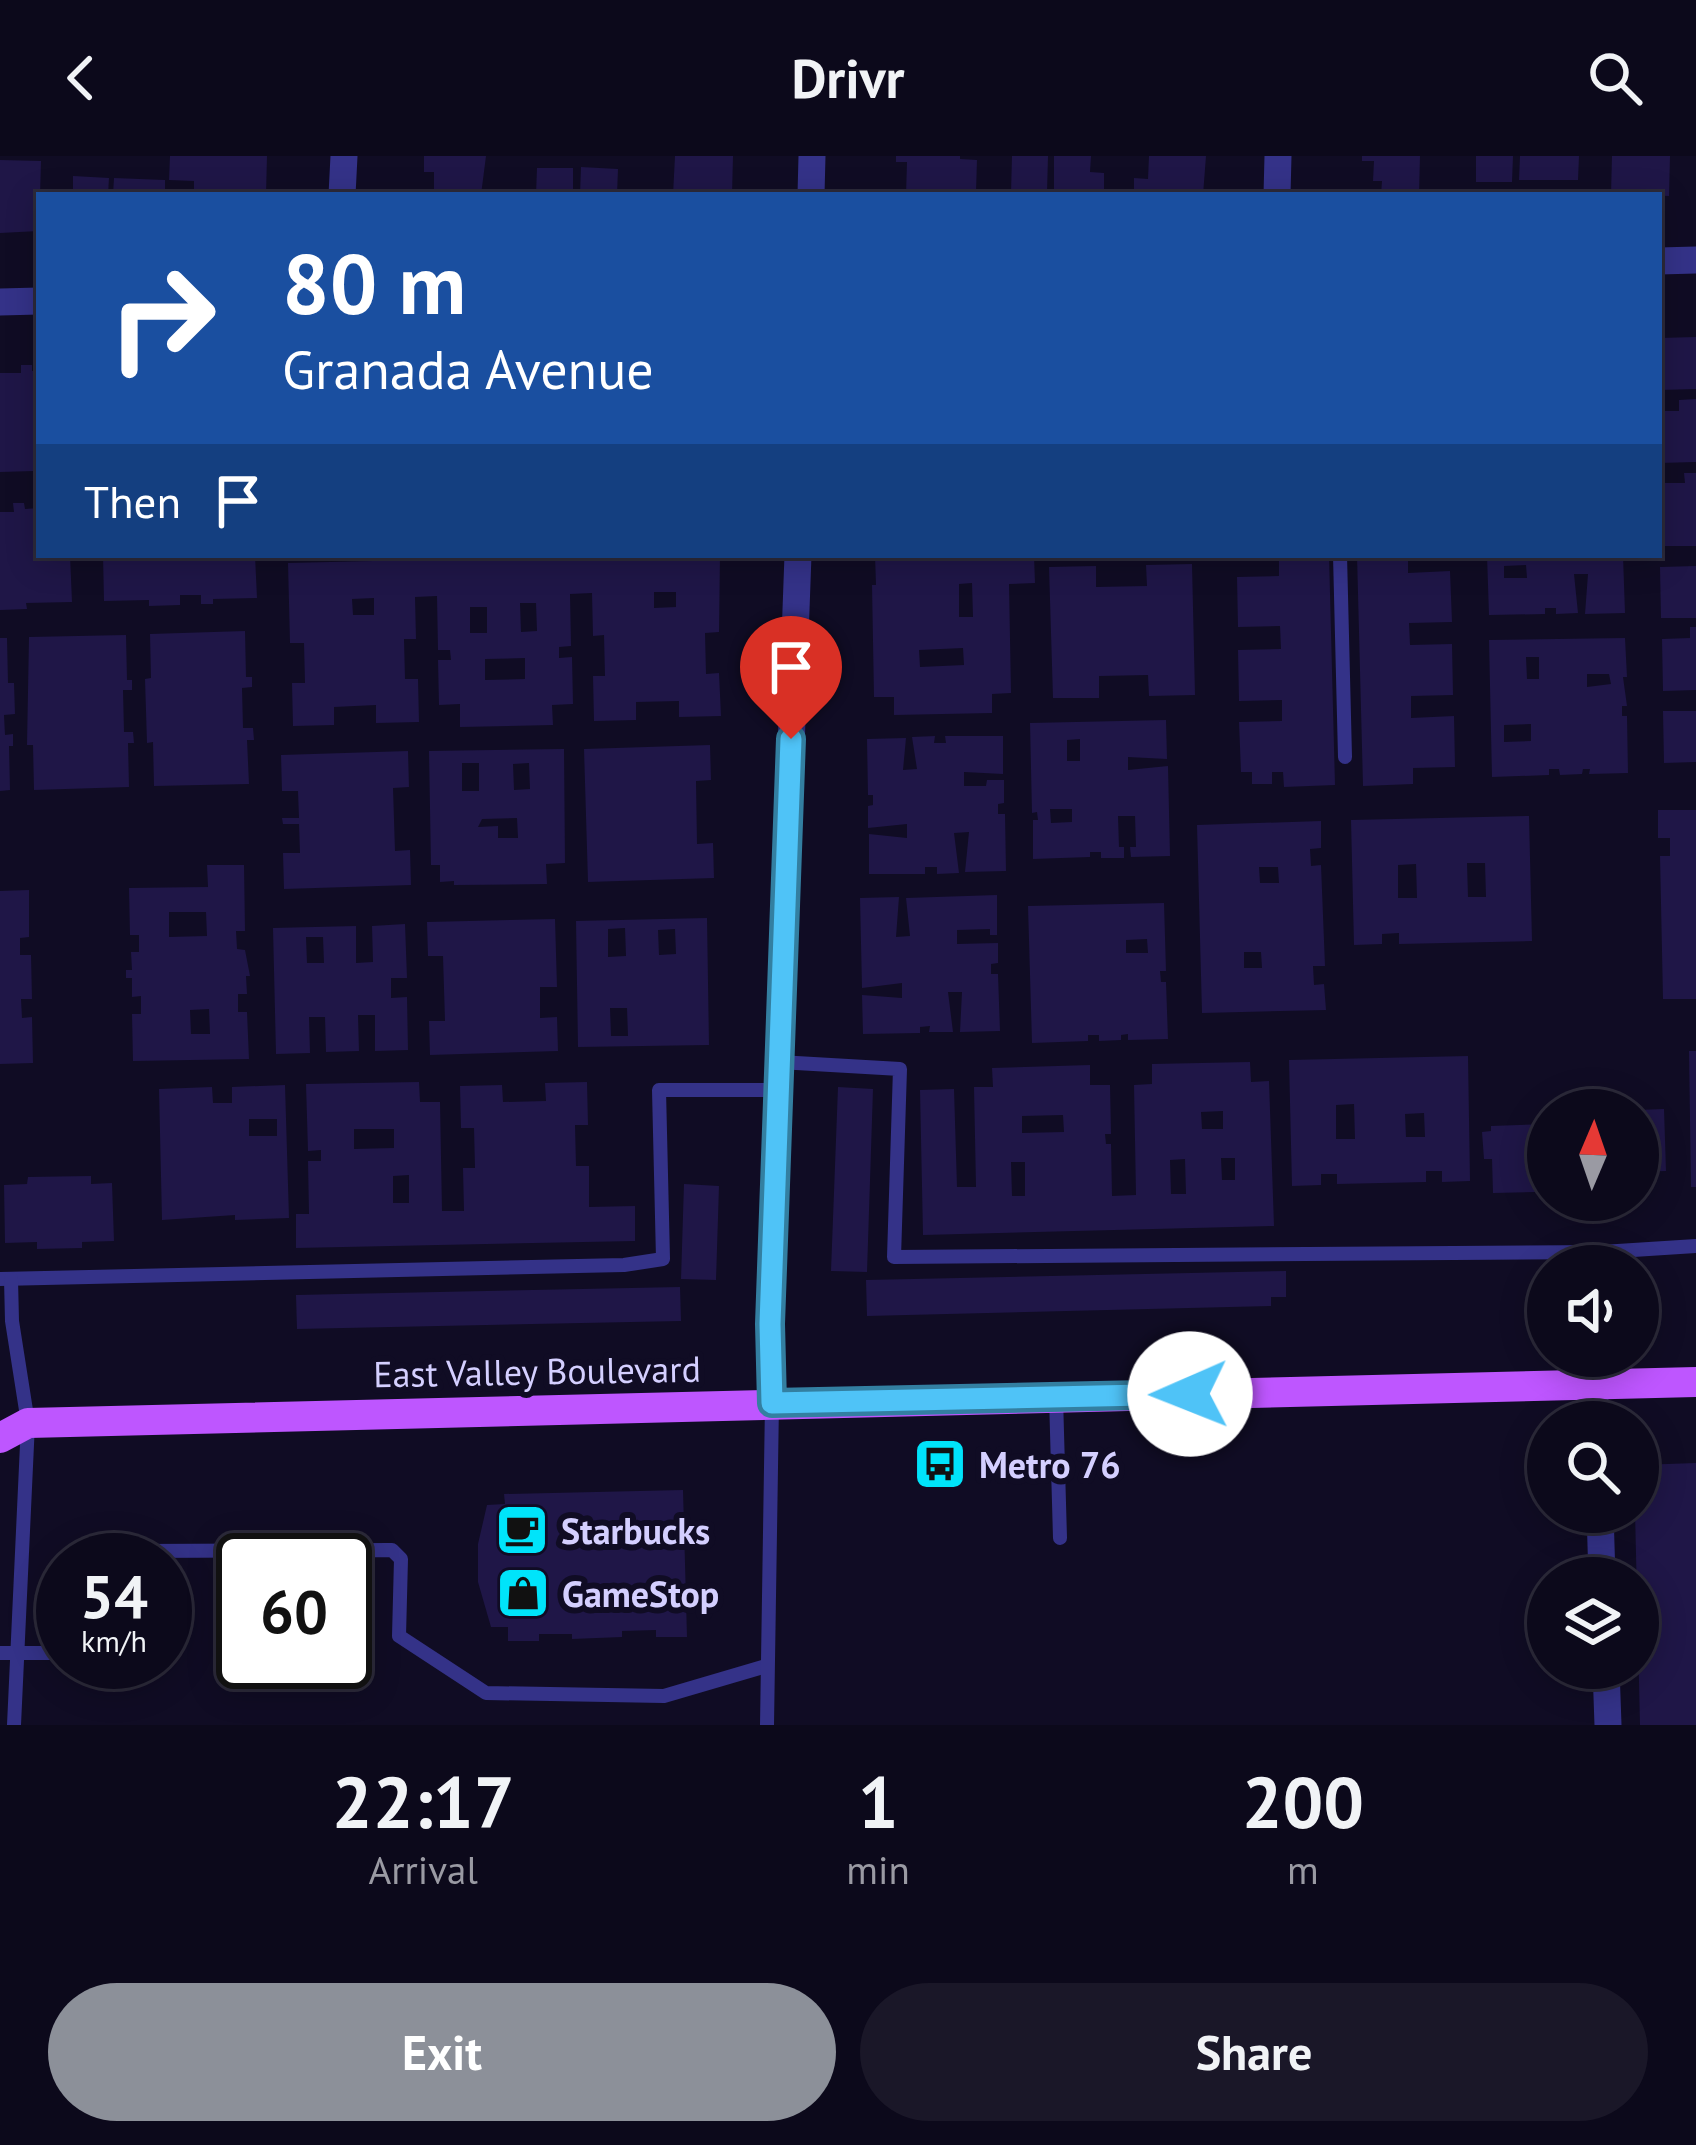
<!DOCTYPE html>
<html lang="en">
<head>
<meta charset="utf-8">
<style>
	:root { --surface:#0c091b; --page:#1a1728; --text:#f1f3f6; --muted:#9a9aa3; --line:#2c2a3a; --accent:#8c9099 }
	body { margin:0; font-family:"PT Sans",sans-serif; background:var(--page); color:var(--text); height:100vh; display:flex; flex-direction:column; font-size:45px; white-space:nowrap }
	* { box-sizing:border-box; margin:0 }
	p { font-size:39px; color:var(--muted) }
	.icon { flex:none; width:66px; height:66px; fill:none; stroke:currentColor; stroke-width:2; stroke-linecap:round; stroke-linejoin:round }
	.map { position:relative; height:1569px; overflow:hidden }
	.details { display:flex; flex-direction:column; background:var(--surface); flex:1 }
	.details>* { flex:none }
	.banner { position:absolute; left:36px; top:36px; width:1626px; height:366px; border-radius:0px; box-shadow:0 6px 30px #0003,0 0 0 3px var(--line); background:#1a4fa0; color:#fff; overflow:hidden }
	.needle { width:78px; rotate:2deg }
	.fabs { position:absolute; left:1527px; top:933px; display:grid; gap:24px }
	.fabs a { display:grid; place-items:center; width:132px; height:132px; border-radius:50%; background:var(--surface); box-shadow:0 6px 30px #0003,0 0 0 3px var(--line); font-size:60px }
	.speed { position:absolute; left:36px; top:1377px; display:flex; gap:24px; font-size:60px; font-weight:700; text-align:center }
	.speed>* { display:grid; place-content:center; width:156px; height:156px; border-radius:50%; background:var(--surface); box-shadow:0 6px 30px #0003,0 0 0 3px var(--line); line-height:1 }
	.speed small { font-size:30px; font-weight:400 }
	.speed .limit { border:6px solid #111; border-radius:18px; background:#fff; color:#111 }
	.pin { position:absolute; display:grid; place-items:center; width:102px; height:102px; color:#fff; margin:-123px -51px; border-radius:50% 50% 50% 0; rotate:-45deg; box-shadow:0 0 12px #0007 }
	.pin .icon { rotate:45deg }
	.me { position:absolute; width:132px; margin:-66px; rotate:269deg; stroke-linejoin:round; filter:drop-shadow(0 0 9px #0008) }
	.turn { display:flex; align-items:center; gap:42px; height:252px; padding:0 48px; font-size:54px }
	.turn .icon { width:156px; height:156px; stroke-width:2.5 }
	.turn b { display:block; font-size:84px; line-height:102px }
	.then { display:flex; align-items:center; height:114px; padding:0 48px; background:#0003; gap:24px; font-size:45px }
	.eta { display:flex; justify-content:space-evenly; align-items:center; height:204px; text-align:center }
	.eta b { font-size:72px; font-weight:600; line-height:84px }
	.primary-button { display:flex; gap:24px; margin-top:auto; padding:24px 48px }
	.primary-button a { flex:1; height:138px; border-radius:72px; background:var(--accent); color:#fff; font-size:48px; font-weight:600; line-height:138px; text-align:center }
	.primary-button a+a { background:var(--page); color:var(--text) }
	header { display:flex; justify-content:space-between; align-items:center; height:156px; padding:0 48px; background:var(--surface); font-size:54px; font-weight:600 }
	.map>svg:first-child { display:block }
	.building { fill:#1f1647; fill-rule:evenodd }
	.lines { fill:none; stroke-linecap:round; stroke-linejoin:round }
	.service { stroke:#343288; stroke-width:14 }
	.minor { stroke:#343288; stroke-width:27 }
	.primary { stroke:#be56ff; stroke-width:30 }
	.route-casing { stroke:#337fa1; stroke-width:30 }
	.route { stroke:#4fc3f7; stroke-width:21 }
	.labels { text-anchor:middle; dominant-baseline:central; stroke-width:12; stroke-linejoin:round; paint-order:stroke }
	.street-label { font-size:36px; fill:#d4cfff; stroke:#100c24 }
	.poi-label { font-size:36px; font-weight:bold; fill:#d4cfff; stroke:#100c24; text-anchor:start }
</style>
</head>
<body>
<header><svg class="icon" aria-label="back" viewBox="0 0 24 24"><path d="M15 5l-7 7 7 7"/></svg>Drivr<svg class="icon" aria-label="search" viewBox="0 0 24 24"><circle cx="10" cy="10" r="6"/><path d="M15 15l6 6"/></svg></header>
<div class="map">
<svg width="1696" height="1569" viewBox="0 0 1696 1569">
	<rect width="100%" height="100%" fill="#100c24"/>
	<g class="building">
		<polygon points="170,0 267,0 266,39 194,39 194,25 169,24"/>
		<polygon points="424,0 486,0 481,39 434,39 434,16 424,16"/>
		<polygon points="675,0 733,0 732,39 673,39"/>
		<polygon points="896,0 960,0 960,3 977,4 976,36 906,39 907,6 896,6"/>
		<polygon points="1012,0 1048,0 1047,37 1011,37"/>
		<polygon points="1054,0 1091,0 1090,16 1104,17 1104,33 1054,36"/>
		<polygon points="1149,0 1206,0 1203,39 1134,39 1134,22 1148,23"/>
		<polygon points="1362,0 1420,0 1419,39 1381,39 1382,25 1373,25 1374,5 1362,5"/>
		<polygon points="1476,0 1513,0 1512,26 1476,26"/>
		<polygon points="1520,0 1579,0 1578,24 1519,24"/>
		<polygon points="1612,0 1670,0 1669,40 1611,38"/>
		<polygon points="0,4 41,5 39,75 0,77"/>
		<polygon points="581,11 618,13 617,39 580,39"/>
		<polygon points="537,12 573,12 573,39 536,39"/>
		<polygon points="73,20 109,22 108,39 73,39"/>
		<polygon points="114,22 165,24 165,33 185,34 185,39 113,39"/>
		<polygon points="1696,181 1696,233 1659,234 1659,182"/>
		<polygon points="21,209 32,209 32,215 39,214 39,309 34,309 34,315 0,316 0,217 21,217"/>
		<polygon points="1696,243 1696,306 1659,307 1659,255 1679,255 1679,244"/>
		<polygon points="1684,317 1696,317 1696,390 1665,390 1665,380 1659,380 1659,327 1685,327"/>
		<polygon points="13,347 24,347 25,353 39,352 39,399 70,399 72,446 26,447 27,453 0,454 0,356 14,356"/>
		<polygon points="103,399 255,399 257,442 213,443 213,448 201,448 201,439 180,439 180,449 149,450 149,444 104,445"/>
		<path d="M631,399H720L719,476L705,477L706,518L719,517L721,560L679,561V545L636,546V564L594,565L593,520H605L604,479L593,480L592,437L570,438L571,490L559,491V502L572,501L573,548L552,549L553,569L460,571V548L439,549L438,504H451L450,494H438L437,440L415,441L416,483H404L405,523H418L419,566L376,567V549L334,551V569L293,570L292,527H305L304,487H290L288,407ZM654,436H676V451L654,452ZM374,442V459H353L352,443ZM520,447H536L537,475L521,476ZM470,451H487V477H470ZM525,502V523L485,524V503Z"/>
		<path d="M875,399H1034L1035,427L1009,428L1011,537L992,538V557L894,559V541H874L872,429H876ZM972,427L973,461H959V428ZM963,492L964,509L920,511L919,494Z"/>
		<polygon points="1279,399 1329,399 1335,629 1284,631 1283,616 1272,616 1272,628 1252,628 1252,616 1241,616 1239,566 1282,565 1282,544 1239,545 1238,494 1281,493 1280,470 1238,471 1237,421 1279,420"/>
		<polygon points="1357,399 1408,399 1408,417 1450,415 1452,466 1409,467 1410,489 1452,488 1453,539 1411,540 1411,562 1454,560 1455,611 1413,612 1413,628 1363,630"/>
		<path d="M1487,399H1623L1625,457L1585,458L1588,418H1574L1578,457L1556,458V452H1545V458L1489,459ZM1526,409L1527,422H1504V410Z"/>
		<polygon points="1192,408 1195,539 1149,540 1148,519 1099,520 1099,542 1053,542 1049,411 1096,410 1096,431 1147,430 1146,409"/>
		<polygon points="1696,410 1696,462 1661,462 1660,411"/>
		<polygon points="1690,471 1696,471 1696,534 1663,535 1662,483 1690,482"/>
		<polygon points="245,475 246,521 252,521 252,531 242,532 243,572 253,572 254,584 247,584 249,628 154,630 153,586 147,587 145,523 151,522 150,478"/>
		<polygon points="126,479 127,524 132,524 132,534 123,534 124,576 133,576 134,587 128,587 129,631 34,634 33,589 27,589 29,481"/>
		<polygon points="0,482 7,482 8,527 14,527 15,558 4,559 5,579 13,578 13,590 9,590 10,634 0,635"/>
		<path d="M1625,482L1627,521H1623L1627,550H1622V560H1627L1628,617L1589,618L1590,613H1583L1582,618L1560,619L1559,613H1549V619L1492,621L1489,484ZM1526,501H1539V523H1527ZM1587,518H1609L1611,528L1587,531ZM1531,568V585L1504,586V569Z"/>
		<polygon points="1663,555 1696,555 1696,606 1664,607"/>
		<path d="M1166,564L1167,603L1128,601V614L1168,610L1170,700L1131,701L1130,691H1136L1135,660H1118L1119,691H1124V702H1101V696H1090V701L1033,703V664H1038L1037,656L1032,657L1030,567ZM1080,583V605H1067V584ZM1050,653H1072V666L1051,667Z"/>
		<polygon points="935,580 934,587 946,587 945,580 1003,580 1003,618 964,616 964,630 986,630 987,624 1004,624 1004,647 998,648 998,658 1005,658 1006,715 965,716 969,676 954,677 959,717 937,718 937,711 925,711 925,718 869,718 869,678 907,682 907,668 868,672 868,650 873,649 873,639 868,639 867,583 906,582 903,614 917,613 912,581"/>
		<polygon points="710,589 711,624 696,625 697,688 713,687 714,722 588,726 584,593"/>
		<path d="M564,593L565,707L546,708L547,728L454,729V725L440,726V709H431L429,595ZM462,607H479V635H462ZM529,607L530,633L514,634L513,608ZM517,662L518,682H498V670L478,671L482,663Z"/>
		<polygon points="408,595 409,631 393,632 395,695 410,694 411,729 284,733 283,697 300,697 299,668 283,668 282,662 299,662 298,635 282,635 281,599"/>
		<polygon points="1658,654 1696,654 1696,843 1663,843 1660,700 1670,700 1670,682 1658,682"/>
		<path d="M1529,660L1532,785L1399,788V777L1382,778V788L1354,789L1351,664ZM1467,707H1485L1486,741H1468ZM1416,708L1417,742H1398V709Z"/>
		<path d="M1321,665V692L1310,693L1311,710L1321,709L1325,810H1313L1314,829L1324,828L1326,854L1202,857L1197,669ZM1259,711H1278L1279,727H1260ZM1244,796H1261L1262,812H1244Z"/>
		<path d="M207,709H244L245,775H236L237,793L245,794L250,820H246L247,838H238V856H247L249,903L133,905L132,858H141V840L132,841V822H126V814H132L131,796H139V779H130L129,732L208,731ZM169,756H206L207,780L169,781ZM209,853L210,878H191L190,854Z"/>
		<polygon points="29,734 29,781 20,782 20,799 31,799 32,843 21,843 22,862 32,861 33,907 0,908 0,735"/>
		<polygon points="997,739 997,779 990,779 990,773 957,774 957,788 998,787 998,807 991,808 991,818 998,818 1000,875 960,876 962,836 948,836 953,876 929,876 930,870 920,871 920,877 863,878 862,839 902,842 902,827 862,832 860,742 899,741 896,781 910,780 906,742"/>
		<path d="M1164,747L1166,815H1160L1161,826H1166L1168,883L1128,884V878L1121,879V884L1099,885V879H1088V885L1032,887L1028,750ZM1147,783L1148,797H1126V784Z"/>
		<path d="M707,762L709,889L578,891L576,765ZM625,772L626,800L608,801V773ZM675,773L676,798L659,799L658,774ZM610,852H627L628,880H611Z"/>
		<polygon points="555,763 557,831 540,831 540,862 557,861 558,895 430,899 429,865 445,865 443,800 428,800 427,766"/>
		<path d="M405,768L407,822H391V842L407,841L408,894L375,895V859H358L359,895L326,896L325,861H309L310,897L276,898L273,772L356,770V807L373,806L372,770ZM306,781H323L324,807H307Z"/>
		<polygon points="1689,895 1696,895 1696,1031 1691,1031"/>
		<path d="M1468,900L1470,1025L1442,1026V1015H1426V1026L1337,1028V1018H1321V1029L1292,1030L1289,904ZM1354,948L1355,983H1336V949ZM1424,957L1425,981H1406L1405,958Z"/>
		<path d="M1250,906L1251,926L1269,925L1274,1070L923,1079L920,934L954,933L957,1031H976L974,931H993L992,912L1090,909V929H1110L1111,978H1105L1106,988H1111L1112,1040L1136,1039L1134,929L1152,928V908ZM1223,955V973H1202L1201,956ZM1063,959L1064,976L1022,977V960ZM1221,1002H1235V1024H1222ZM1185,1003L1186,1038H1171L1170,1004ZM1011,1006H1025V1040H1012Z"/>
		<path d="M419,926L420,946H440L442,1055H464L463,1012H475L474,972H461L460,930L502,929L503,946L546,945L545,927L587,926L588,969H575L576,1010H589V1051L635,1050V1085L296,1092V1058H309L308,1005H321V994L308,995L306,928ZM354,973H394V992L354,993ZM409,1019V1047H393V1020Z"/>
		<path d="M285,929L289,1062L235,1064V1059L162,1064L159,933L212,931L213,947H232V931ZM249,963H277V980H249Z"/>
		<polygon points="838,931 873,933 867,1116 831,1115"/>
		<polygon points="1664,953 1666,1015 1638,1016 1638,954"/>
		<polygon points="1548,968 1548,1029 1534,1030 1535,1036 1493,1037 1492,1003 1484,1003 1482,976 1491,975 1491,970"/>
		<polygon points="91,1020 91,1028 112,1027 114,1085 82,1086 82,1092 37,1093 37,1086 5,1087 4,1029 27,1028 28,1021"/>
		<polygon points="684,1028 719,1030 716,1124 681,1123"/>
		<polygon points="1286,1115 1286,1141 1271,1141 1271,1150 867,1160 866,1124"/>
		<polygon points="680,1131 681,1165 297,1173 296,1139"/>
		<polygon points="1696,1307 1696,1569 1640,1569 1635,1356 1638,1356 1638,1309"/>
		<polygon points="683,1334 687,1481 656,1481 656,1474 622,1475 622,1481 572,1483 572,1478 539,1478 539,1485 508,1485 508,1471 491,1471 478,1426 478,1388 487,1349 505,1348 504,1338"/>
	</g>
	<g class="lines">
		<g class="service">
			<polyline points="1340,399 1345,601"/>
			<polyline points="779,906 900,913 894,1101 1602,1096 1601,1110"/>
			<polyline points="1602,1096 1696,1090"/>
			<polyline points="0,1123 624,1109 663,1103 659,934 778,934"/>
			<polyline points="11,1123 12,1165 28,1267 14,1569"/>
			<polyline points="1594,1227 1595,1200"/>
			<polyline points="1056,1241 1060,1382"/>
			<polyline points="129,1404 136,1395 392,1394 401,1403 399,1480 486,1537 664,1540 766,1510"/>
			<polyline points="0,1497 63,1497"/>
			<polyline points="767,1569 772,1247"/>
		</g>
		<g class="minor">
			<polyline points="342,39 344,0"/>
			<polyline points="811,39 812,0"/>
			<polyline points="1277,39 1278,0"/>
			<polyline points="1659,105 1696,104"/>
			<polyline points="0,146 39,145"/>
			<polyline points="1594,1227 1596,1266"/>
			<polyline points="772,1247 770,1168 798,399"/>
			<polyline points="1600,1356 1602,1422"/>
			<polyline points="1606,1512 1608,1569"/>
		</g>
		<polyline class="primary" points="0,1282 28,1267 1696,1226"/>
	</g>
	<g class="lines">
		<g class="route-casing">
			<polyline id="route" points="791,583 770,1168 772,1247 1190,1238"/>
		</g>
		<use href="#route" class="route"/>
	</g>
	<defs>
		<g id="bus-square" transform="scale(2.7)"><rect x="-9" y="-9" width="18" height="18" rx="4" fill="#00e4fa" stroke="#100c24"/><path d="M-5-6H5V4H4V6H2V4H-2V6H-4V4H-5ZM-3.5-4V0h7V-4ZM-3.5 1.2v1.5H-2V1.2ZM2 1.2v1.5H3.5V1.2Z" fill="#111"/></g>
		<g id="cafe-square" transform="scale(2.7)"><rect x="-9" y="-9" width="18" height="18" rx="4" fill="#00e4fa" stroke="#100c24"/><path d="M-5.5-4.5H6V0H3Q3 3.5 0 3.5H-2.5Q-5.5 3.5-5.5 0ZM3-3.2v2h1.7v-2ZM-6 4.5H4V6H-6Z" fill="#111"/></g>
		<g id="shop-square" transform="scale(2.7)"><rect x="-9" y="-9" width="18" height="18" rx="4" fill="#00e4fa" stroke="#100c24"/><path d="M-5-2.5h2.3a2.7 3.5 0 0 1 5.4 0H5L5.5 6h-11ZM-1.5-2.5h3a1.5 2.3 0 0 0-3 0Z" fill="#111"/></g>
	</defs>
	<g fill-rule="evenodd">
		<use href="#bus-square" x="940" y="1308"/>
		<use href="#cafe-square" x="522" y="1374"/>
		<use href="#shop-square" x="523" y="1437"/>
	</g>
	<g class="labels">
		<g class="street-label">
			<text transform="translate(537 1215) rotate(-1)">East Valley Boulevard</text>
		</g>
		<g class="poi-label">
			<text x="979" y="1308">Metro 76</text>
			<text x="561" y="1374">Starbucks</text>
			<text x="562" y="1437">GameStop</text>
		</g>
	</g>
</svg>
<div class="fabs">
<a><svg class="needle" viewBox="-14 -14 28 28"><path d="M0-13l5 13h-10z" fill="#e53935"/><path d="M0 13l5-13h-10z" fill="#9a9aa3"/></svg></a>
<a><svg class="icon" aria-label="sound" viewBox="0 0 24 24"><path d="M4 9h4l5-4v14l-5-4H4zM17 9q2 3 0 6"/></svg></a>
<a><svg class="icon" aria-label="search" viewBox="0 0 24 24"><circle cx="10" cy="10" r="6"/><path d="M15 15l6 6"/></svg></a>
<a><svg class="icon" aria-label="layers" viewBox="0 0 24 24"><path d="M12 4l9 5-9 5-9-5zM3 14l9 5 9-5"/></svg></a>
</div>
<div class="speed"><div>54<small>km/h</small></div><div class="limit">60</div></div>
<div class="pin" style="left:791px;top:583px;background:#d93025"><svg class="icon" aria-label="arrive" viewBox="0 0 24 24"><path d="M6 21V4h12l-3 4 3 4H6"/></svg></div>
<svg class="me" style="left:1190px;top:1238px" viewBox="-20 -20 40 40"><circle r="19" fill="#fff"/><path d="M0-13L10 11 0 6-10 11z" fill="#4fc3f7"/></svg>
<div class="banner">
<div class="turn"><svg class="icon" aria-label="right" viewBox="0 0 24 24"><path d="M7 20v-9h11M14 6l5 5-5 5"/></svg><div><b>80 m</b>Granada Avenue</div></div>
<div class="then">Then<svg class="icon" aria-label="arrive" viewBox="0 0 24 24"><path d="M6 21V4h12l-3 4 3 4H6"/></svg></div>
</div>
</div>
<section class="details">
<div class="eta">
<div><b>22:17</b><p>Arrival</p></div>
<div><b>1</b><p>min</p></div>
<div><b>200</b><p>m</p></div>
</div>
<div class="primary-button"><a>Exit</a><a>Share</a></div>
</section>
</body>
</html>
